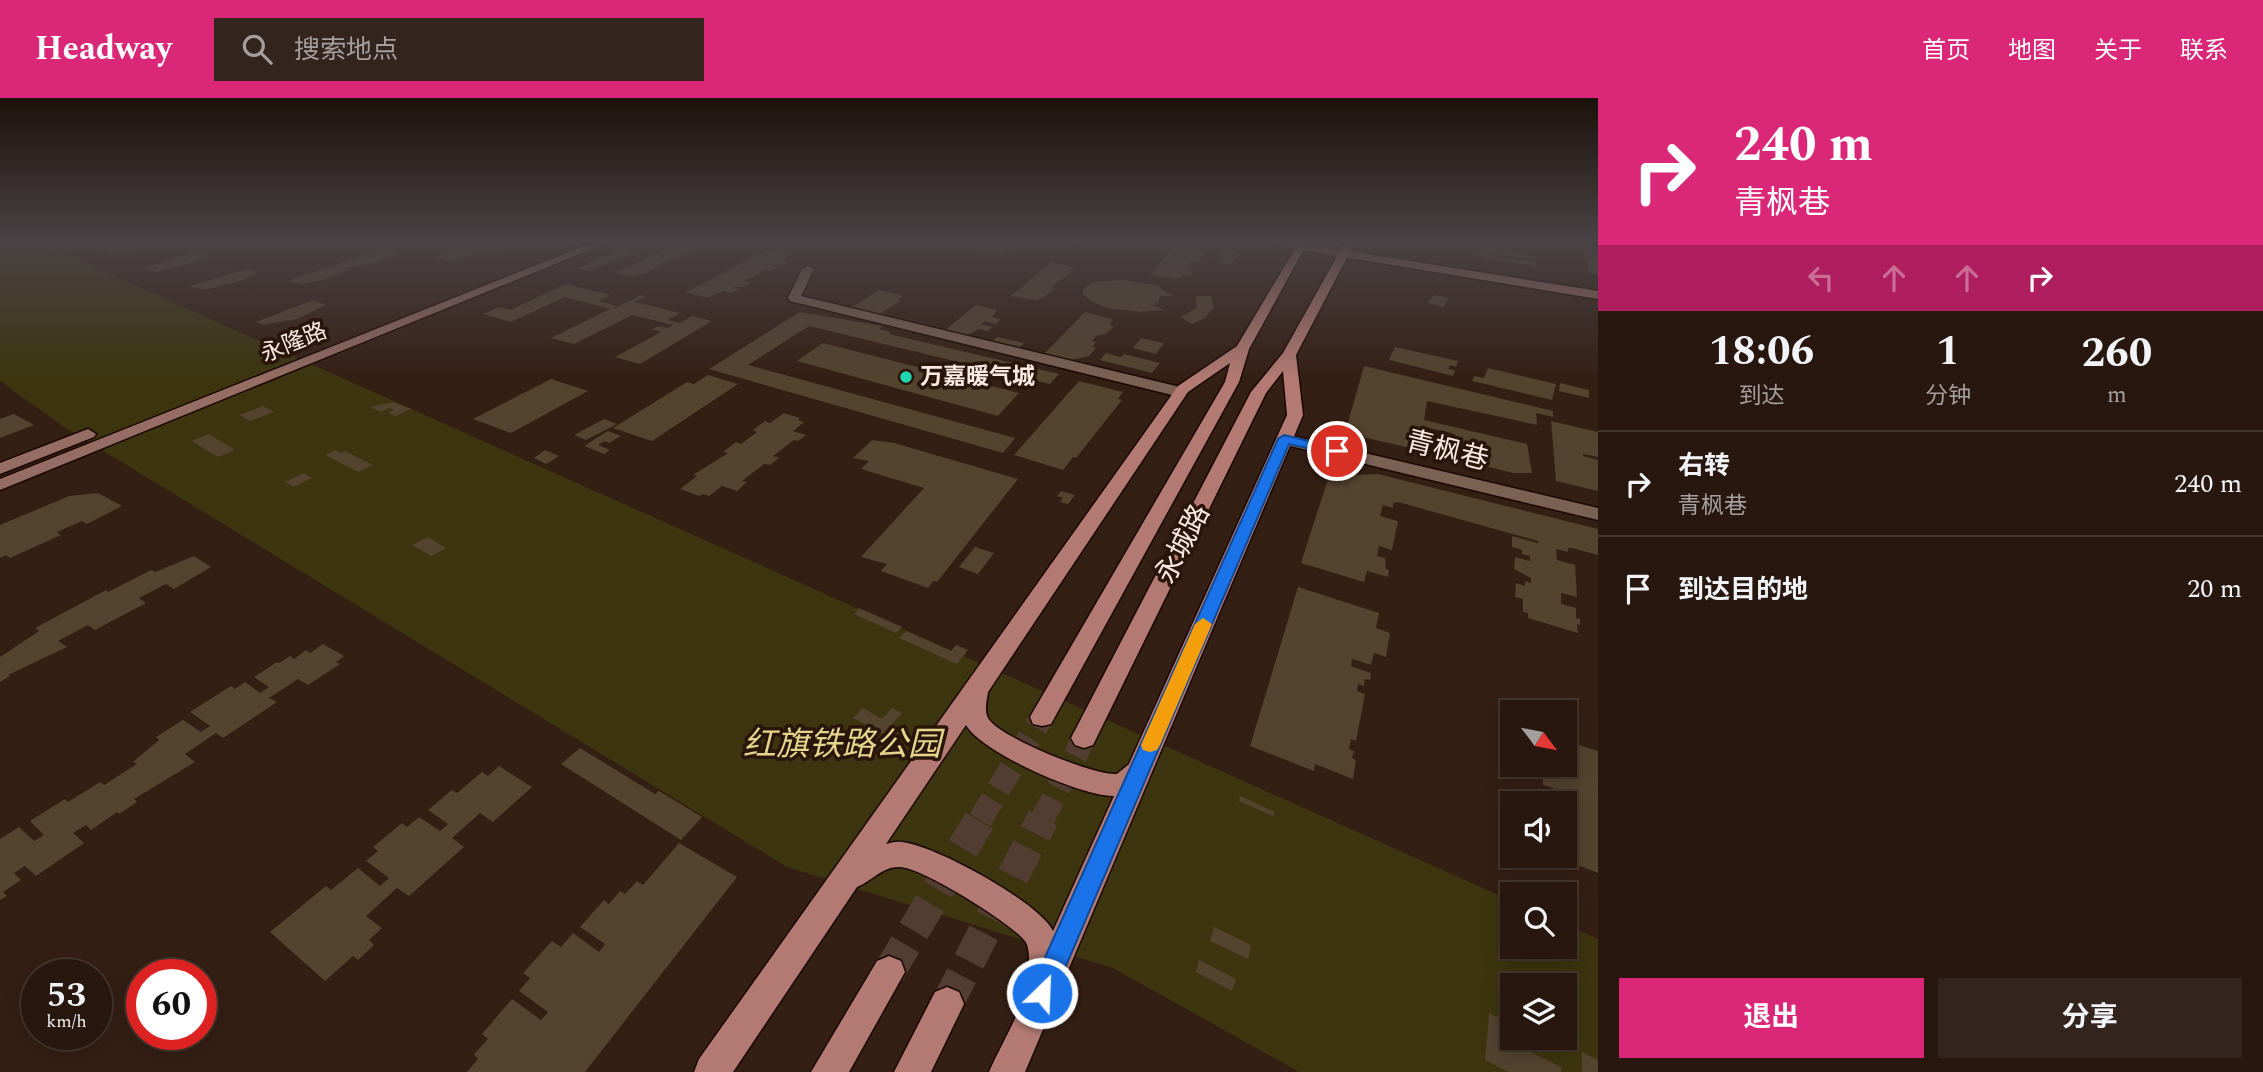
<!DOCTYPE html>
<html lang="zh">
<head>
<meta charset="utf-8">
<style>
	:root { --surface:#27170f; --page:#33241d; --text:#f1f3f6; --muted:#a49f9e; --line:#43362f; --accent:#db2777 }
	body { margin:0; font-family:Spectral,"Noto Sans SC",serif; background:var(--page); color:var(--text); height:100vh; display:flex; flex-direction:column; font-size:26px; white-space:nowrap }
	* { box-sizing:border-box; margin:0 }
	p { font-size:23px; color:var(--muted) }
	.icon { flex:none; width:38px; height:38px; fill:none; stroke:currentColor; stroke-width:2; stroke-linecap:round; stroke-linejoin:round }
	.map { position:relative; flex:1; overflow:hidden }
	.sheet { display:flex; flex-direction:column; background:var(--surface); width:665px }
	.sheet>* { flex:none }
	.top-card { background:#db2777; color:#fff; overflow:hidden }
	.needle { width:46px; rotate:122deg }
	.tools { position:absolute; left:1500px; top:602px; display:grid; gap:14px }
	.tools a { display:grid; place-items:center; width:77px; height:77px; border-radius:0px; background:var(--surface); box-shadow:0 4px 18px #0003,0 0 0 2px var(--line); font-size:35px }
	.speed { position:absolute; left:21px; top:861px; display:flex; gap:14px; font-size:35px; font-weight:700; text-align:center }
	.speed>* { display:grid; place-content:center; width:91px; height:91px; border-radius:50%; background:var(--surface); box-shadow:0 4px 18px #0003,0 0 0 2px var(--line); line-height:1 }
	.speed small { font-size:18px; font-weight:400 }
	.speed .limit { border:10px solid #d22; background:#fff; color:#111 }
	.pin { position:absolute; display:grid; place-items:center; width:60px; height:60px; color:#fff; margin:-30px; border:4px solid #fff; border-radius:50%; box-shadow:0 2px 7px #0007 }
	.me { position:absolute; width:77px; margin:-38px; rotate:24deg; stroke-linejoin:round; filter:drop-shadow(0 0 5px #0008) }
	.turn { display:flex; align-items:center; gap:24px; height:147px; padding:0 21px; font-size:32px }
	.turn .icon { width:91px; height:91px; stroke-width:2.5 }
	.turn b { display:block; font-size:49px; line-height:60px }
	.lanes { display:flex; align-items:center; height:66px; padding:0 21px; background:#0003; justify-content:center; gap:35px; direction:ltr }
	.lanes .off { opacity:.35 }
	.eta { display:flex; justify-content:space-evenly; align-items:center; height:119px; text-align:center }
	.eta b { font-size:42px; font-weight:700; line-height:49px }
	.action { display:flex; gap:14px; margin-top:auto; padding:14px 21px }
	.action a { flex:1; height:80px; border-radius:0px; background:var(--accent); color:#fff; font-size:28px; font-weight:700; line-height:80px; text-align:center }
	.action a+a { background:var(--page); color:var(--text) }
	ul { padding:0; list-style:none }
	li { display:flex; align-items:center; gap:21px; height:105px; padding:0 21px; border-top:2px solid var(--line) }
	li div { flex:1 }
	li b { display:block; font-size:26px }
	li em { font-style:normal }
	header { display:flex; align-items:center; gap:42px; box-sizing:border-box; height:98px; padding:0 35px; background:var(--accent); color:#fff }
	header strong { font-size:33px }
	nav { display:flex; gap:38px; margin-inline-start:auto; font-size:24px }
	.search { width:490px; height:63px; background:var(--page); display:flex; align-items:center; gap:18px; box-sizing:border-box; padding:0 24px; border-radius:0px; color:var(--muted); font-size:26px }
	main { display:flex; flex:1; min-height:0 }
	.map>svg:first-child { display:block }
	.green { fill:#3c350f; fill-rule:evenodd }
	.building { fill:#53432f }
	.lines { fill:none; stroke-linecap:round; stroke-linejoin:round }
	.primary-tunnel-far1 { stroke:#523d33; stroke-width:24; stroke-dasharray:24 12; stroke-linecap:butt }
	.primary-tunnel { stroke:#523d33; stroke-width:32; stroke-dasharray:32 16; stroke-linecap:butt }
	.street-casing { stroke:#1b0802; stroke-width:3 }
	.secondary-casing { stroke:#1b0802; stroke-width:3 }
	.primary-casing { stroke:#1b0802; stroke-width:3 }
	.street { fill:#7a6154; fill-rule:evenodd }
	.secondary { fill:#966d64; fill-rule:evenodd }
	.primary { fill:#b37a73; fill-rule:evenodd }
	.route { fill:#1a73e8; stroke:#114b97; stroke-width:2 }
	.slow { fill:#f59e0b }
	.poi-dot { fill:#20d5b0; stroke:#2a150b; stroke-width:2.5 }
	.labels { text-anchor:middle; dominant-baseline:central; stroke-width:7; stroke-linejoin:round; paint-order:stroke }
	.far-street-label { font-size:23px; fill:#faeae3; stroke:#2a150b }
	.far-poi-label { font-size:23px; font-weight:bold; fill:#faeae3; stroke:#2a150b; text-anchor:start }
	.street-label { font-size:28px; fill:#faeae3; stroke:#2a150b }
	.near-park-label { font-size:33px; font-style:italic; fill:#e5d58c; stroke:#2a150b }
</style>
</head>
<body>
<header>
<strong>Headway</strong>
<div class="search"><svg class="icon" aria-label="search" viewBox="0 0 24 24"><circle cx="10" cy="10" r="6"/><path d="M15 15l6 6"/></svg>搜索地点</div>
<nav><a>首页</a><a>地图</a><a>关于</a><a>联系</a></nav>
</header>
<main>
<div class="map">
<svg width="1598" height="974" viewBox="0 0 1598 974">
	<rect width="100%" height="100%" fill="#341f14"/>
	<path class="green" d="M0,144H38L1512,803V849H1564L1565,826L1598,841V974H1299L1113,870L787,769L64,329L0,283ZM1512,887H1564V940H1512Z"/>
	<g class="building">
		<polygon points="133,144 156,145 113,156 100,153"/>
		<polygon points="460,144 521,144 496,154 485,151 450,163 435,159 468,147"/>
		<polygon points="1054,144 1088,144 1068,150 1050,147"/>
		<polygon points="1004,146 1016,148 1003,156 982,152 986,149 996,151"/>
		<polygon points="676,147 692,151 686,155 689,156 658,166 661,167 654,169 657,170 646,175 632,179 614,175"/>
		<polygon points="1175,147 1201,152 1201,156 1204,156 1200,163 1191,164 1189,170 1193,171 1189,178 1184,177 1178,181 1150,177"/>
		<polygon points="1227,148 1240,151 1230,159 1238,157 1232,166 1219,164 1224,156 1219,155"/>
		<polygon points="387,150 399,154 375,165 347,170 350,171 324,182 303,186 287,183"/>
		<polygon points="627,150 637,153 588,173 578,170"/>
		<polygon points="1477,150 1530,158 1530,161 1477,153"/>
		<polygon points="770,151 792,156 784,162 790,164 782,168 776,166 773,168 779,169 771,173 765,172 744,183 751,185 742,189 732,189 740,191 731,195 723,193 707,200 686,194"/>
		<polygon points="1584,152 1598,154 1598,177 1590,176"/>
		<polygon points="199,154 209,157 192,164 194,164 156,174 142,170"/>
		<polygon points="1485,157 1536,164 1536,168 1485,160"/>
		<polygon points="1051,164 1074,169 1070,173 1073,173 1056,185 1052,189 1055,190 1045,198 1037,202 1011,198"/>
		<polygon points="247,171 258,174 243,182 205,192 189,188"/>
		<polygon points="1123,182 1156,187 1173,198 1160,198 1159,204 1153,207 1164,212 1140,214 1107,210 1091,203 1083,196 1083,191 1093,184"/>
		<polygon points="566,186 611,197 598,203 616,208 613,211 641,197 646,199 635,204 680,215 668,222 680,225 692,218 712,223 640,266 615,259 661,234 652,231 659,228 668,230 673,227 632,217 574,246 551,240 610,211 565,199 511,224 483,216 499,209 510,212"/>
		<polygon points="879,192 903,198 897,202 901,203 878,217 849,211"/>
		<polygon points="1434,197 1449,200 1444,209 1428,205"/>
		<polygon points="1195,198 1211,198 1214,209 1205,220 1192,226 1181,219 1197,210"/>
		<polygon points="313,202 326,207 297,221 263,227 256,224"/>
		<polygon points="976,207 997,212 992,219 1001,221 996,226 985,223 981,226 993,229 988,233 979,231 966,238 944,233"/>
		<polygon points="800,214 882,228 879,231 891,234 889,236 1059,276 1050,286 809,228 748,267 1015,340 1003,355 709,271"/>
		<polygon points="1085,214 1112,221 1110,227 1114,228 1106,236 1096,238 1092,243 1096,244 1092,249 1096,250 1089,258 1067,263 1043,257"/>
		<polygon points="997,239 1024,245 1019,250 992,244"/>
		<polygon points="1141,240 1164,245 1156,256 1133,250"/>
		<polygon points="823,245 1019,295 998,318 797,263"/>
		<polygon points="1395,249 1458,263 1456,269 1450,267 1448,271 1455,272 1453,278 1389,262"/>
		<polygon points="1106,255 1121,259 1124,256 1160,265 1152,275 1100,262"/>
		<polygon points="1364,268 1553,313 1553,319 1536,315 1537,327 1427,303 1424,322 1527,346 1532,375 1513,375 1453,360 1455,336 1426,329 1423,330 1419,352 1345,335"/>
		<polygon points="1488,270 1556,286 1552,302 1472,283 1474,278 1484,280"/>
		<polygon points="708,277 738,286 652,343 613,330 687,284 694,286"/>
		<polygon points="551,281 588,293 511,335 473,321"/>
		<polygon points="1079,283 1123,294 1118,301 1122,302 1076,360 1073,359 1063,372 1014,357"/>
		<polygon points="1560,285 1589,292 1589,300 1559,293"/>
		<polygon points="393,304 411,311 396,318 388,315 394,312 389,310 381,314 370,309"/>
		<polygon points="263,308 274,314 250,323 239,317"/>
		<polygon points="784,315 800,320 798,322 804,324 793,333 806,337 798,343 794,342 773,358 779,360 770,367 764,366 742,383 747,384 737,393 722,388 709,398 703,396 699,398 680,391 697,378 693,377 728,355 723,354 736,344 741,346 757,334 753,332 765,323 770,325"/>
		<polygon points="14,316 34,327 0,340 0,321"/>
		<polygon points="604,321 617,326 586,342 574,337"/>
		<polygon points="1551,323 1598,334 1598,359 1583,356 1583,358 1598,362 1598,393 1556,383"/>
		<polygon points="608,333 621,338 609,345 605,343 598,347 610,352 604,356 584,348"/>
		<polygon points="209,336 235,352 218,359 192,343"/>
		<polygon points="872,342 894,345 1018,381 937,484 933,483 928,490 881,473 887,466 861,459 924,390 861,371 869,363 853,360"/>
		<polygon points="335,352 341,355 345,353 373,367 358,374 325,357"/>
		<polygon points="545,352 559,358 546,366 534,360"/>
		<polygon points="304,375 312,380 293,389 285,384"/>
		<polygon points="1378,376 1598,431 1598,457 1572,450 1568,450 1568,454 1556,451 1557,462 1575,467 1577,499 1561,495 1561,506 1576,510 1576,520 1580,521 1580,527 1577,526 1578,535 1528,520 1528,515 1523,514 1523,501 1515,499 1516,485 1525,488 1525,483 1531,485 1531,480 1514,471 1515,459 1530,463 1530,458 1522,456 1522,452 1512,449 1512,438 1538,445 1538,443 1398,404 1393,405 1393,410 1383,407 1380,418 1398,423 1392,452 1379,448 1377,458 1385,460 1386,471 1389,472 1388,479 1367,473 1364,484 1301,465 1329,378"/>
		<polygon points="1061,393 1075,397 1068,406 1060,404 1063,400 1057,398"/>
		<polygon points="98,395 122,408 87,426 82,423 57,434 61,437 10,460 6,457 0,460 0,427 69,398"/>
		<polygon points="428,439 446,450 431,458 412,447"/>
		<polygon points="975,449 994,455 978,476 959,469"/>
		<polygon points="194,458 211,469 174,491 166,486 139,500 146,505 95,532 88,527 58,543 67,549 8,577 10,578 0,584 0,559 39,533 35,530 106,492 108,494 151,472 155,474"/>
		<polygon points="1298,489 1379,515 1376,530 1390,535 1386,559 1374,555 1371,567 1352,561 1351,568 1371,575 1370,582 1365,581 1364,588 1358,586 1357,593 1365,596 1356,643 1351,641 1349,651 1354,653 1352,660 1356,662 1353,681 1315,666 1314,673 1250,648"/>
		<polygon points="859,510 902,529 896,535 854,516"/>
		<polygon points="906,533 951,553 956,547 968,552 957,566 899,540"/>
		<polygon points="323,546 344,558 336,564 340,566 308,587 298,581 269,600 277,604 223,640 216,635 185,656 195,664 134,701 137,704 119,716 117,714 91,732 86,727 73,735 84,745 36,778 25,768 14,775 21,782 3,794 7,798 0,802 0,741 19,729 34,743 44,737 30,723 65,701 68,704 100,684 104,687 137,666 133,664 159,642 156,639 183,622 201,634 210,628 190,614 231,588 235,591 245,584 260,595 269,589 254,579 277,564 279,565 290,558 294,561 306,552 310,555"/>
		<polygon points="863,610 882,621 892,610 902,615 883,636 853,620"/>
		<polygon points="1564,642 1598,653 1598,775 1555,758 1564,758 1564,705 1532,705 1532,700 1543,704 1543,695 1553,699 1553,690 1543,687 1543,679 1532,675 1531,667 1566,668"/>
		<polygon points="580,650 655,696 659,693 702,719 681,742 561,666"/>
		<polygon points="499,668 532,689 493,724 480,715 452,740 464,749 409,798 397,790 366,818 382,830 369,842 374,847 358,862 353,858 325,883 270,834 326,788 331,792 358,770 380,788 389,780 366,763 378,753 373,749 402,725 407,729 419,719 440,733 448,726 428,712 452,692 457,695 482,674 488,678"/>
		<polygon points="1240,698 1275,714 1273,718 1239,703"/>
		<polygon points="679,745 737,779 585,974 467,974 478,961 474,956 488,941 482,936 512,901 541,922 548,914 519,893 530,880 523,875 552,843 561,849 573,835 599,854 605,846 580,829 604,802 609,806 620,793 625,796 637,783 643,787"/>
		<polygon points="1214,829 1251,847 1248,861 1210,843"/>
		<polygon points="1199,862 1236,881 1232,893 1196,874"/>
		<polygon points="1489,915 1512,927 1512,940 1524,940 1523,950 1561,969 1561,974 1508,974 1485,962"/>
		<polygon points="1582,954 1598,962 1598,974 1582,974"/>
	</g>
	<g class="lines">
		<g class="primary-tunnel-far1">
			<polyline points="980,722 1042,619"/>
			<polyline points="1042,722 1084,640"/>
		</g>
		<g class="primary-tunnel">
			<polyline points="889,874 981,720"/>
			<polyline points="947,906 1043,720"/>
		</g>
		<g class="street-casing">
			<g id="street">
				<polygon points="565,144 578,144 578,145 573,148"/>
				<polygon points="808,168 814,171 801,198 1176,288 1184,293 1176,298 790,203 788,200 802,171"/>
				<polygon points="1284,336 1598,410 1598,422 1278,345 1276,341"/>
			</g>
		</g>
		<g class="secondary-casing">
			<g id="secondary">
				<polygon points="594,144 609,144 0,392 0,381"/>
				<polygon points="1266,144 1292,144 1598,193 1598,201 1271,147"/>
				<polygon points="88,331 96,336 94,339 0,376 0,365"/>
			</g>
		</g>
		<g class="primary-casing">
			<g id="primary">
				<path d="M1299,144H1311L1304,151L1249,251L1239,284L1051,626L1042,628L1033,626L1030,619L1225,284L1230,265L1188,294L988,594C987,602 984,612 988,620C998,639 1095,678 1117,676L1129,666L1287,317L1283,273L1266,295L1093,647L1084,650L1075,647L1071,640L1251,294L1283,255L1345,144H1355L1296,257L1303,317L1025,974H989C1004,939 1031,901 1029,864C1029,857 1029,849 1025,843C1011,825 923,770 900,769C883,768 872,783 857,789L733,974H694L699,961L1178,288L1237,248ZM966,627C981,654 1082,699 1114,698L1053,833C1039,804 934,747 902,744C896,743 891,745 886,746Z"/>
				<polygon points="889,858 901,863 905,874 849,974 811,974 877,863"/>
				<polygon points="947,889 959,894 964,906 931,974 894,974 935,894"/>
			</g>
		</g>
		<use href="#street" class="street"/>
		<use href="#secondary" class="secondary"/>
		<use href="#primary" class="primary"/>
	</g>
	<linearGradient id="sky" x2="0" y2="1"><stop stop-color="#1d110b"/><stop offset="0.51" stop-color="#4a4245"/><stop offset="1" stop-color="#4a4245" stop-opacity="0"/></linearGradient>
	<rect width="1598" height="281" fill="url(#sky)"/>
	<polygon class="route" points="1284,337 1341,351 1343,353 1337,357 1289,346 1051,903 1042,907 1033,903 1029,895 1033,886 1278,341"/>
	<polygon class="slow" points="1203,520 1212,526 1160,647 1157,652 1150,654 1143,652 1141,647 1195,526"/>
	<circle class="poi-dot" cx="906" cy="279" r="7"/>
	<g class="labels">
		<g class="far-street-label">
			<text transform="translate(294 245) rotate(-22)">永隆路</text>
		</g>
		<g class="far-poi-label">
			<text x="920" y="279">万嘉暖气城</text>
		</g>
		<g class="street-label">
			<text transform="translate(1447 353) rotate(14)">青枫巷</text>
			<text transform="translate(1183 446) rotate(-63)">永城路</text>
		</g>
		<g class="near-park-label">
			<text x="842" y="647">红旗铁路公园</text>
		</g>
	</g>
</svg>
<div class="tools">
<a><svg class="needle" viewBox="-14 -14 28 28"><path d="M0-13l5 13h-10z" fill="#e53935"/><path d="M0 13l5-13h-10z" fill="#a49f9e"/></svg></a>
<a><svg class="icon" aria-label="sound" viewBox="0 0 24 24"><path d="M4 9h4l5-4v14l-5-4H4zM17 9q2 3 0 6"/></svg></a>
<a><svg class="icon" aria-label="search" viewBox="0 0 24 24"><circle cx="10" cy="10" r="6"/><path d="M15 15l6 6"/></svg></a>
<a><svg class="icon" aria-label="layers" viewBox="0 0 24 24"><path d="M12 4l9 5-9 5-9-5zM3 14l9 5 9-5"/></svg></a>
</div>
<div class="speed"><div>53<small>km/h</small></div><div class="limit">60</div></div>
<div class="pin" style="left:1337px;top:353px;background:#d93025"><svg class="icon" aria-label="arrive" viewBox="0 0 24 24"><path d="M6 21V4h12l-3 4 3 4H6"/></svg></div>
<svg class="me" style="left:1042px;top:895px" viewBox="-20 -20 40 40"><circle r="17" fill="#1a73e8" stroke="#fff" stroke-width="3"/><path d="M0-11L8 9 0 5-8 9z" fill="#fff"/></svg>
</div>
<section class="sheet">
<div class="top-card">
<div class="turn"><svg class="icon" aria-label="right" viewBox="0 0 24 24"><path d="M7 20v-9h11M14 6l5 5-5 5"/></svg><div><b>240 m</b>青枫巷</div></div>
<div class="lanes"><svg class="icon off" aria-label="left" viewBox="0 0 24 24"><path d="M17 20v-9H6M10 6l-5 5 5 5"/></svg><svg class="icon off" aria-label="ahead" viewBox="0 0 24 24"><path d="M12 20V5M6 11l6-6 6 6"/></svg><svg class="icon off" aria-label="ahead" viewBox="0 0 24 24"><path d="M12 20V5M6 11l6-6 6 6"/></svg><svg class="icon" aria-label="right" viewBox="0 0 24 24"><path d="M7 20v-9h11M14 6l5 5-5 5"/></svg></div>
</div>
<div class="eta">
<div><b>18:06</b><p>到达</p></div>
<div><b>1</b><p>分钟</p></div>
<div><b>260</b><p>m</p></div>
</div>
<ul>
<li><svg class="icon" aria-label="right" viewBox="0 0 24 24"><path d="M7 20v-9h11M14 6l5 5-5 5"/></svg><div><b>右转</b><p>青枫巷</p></div><em>240 m</em></li>
<li><svg class="icon" aria-label="arrive" viewBox="0 0 24 24"><path d="M6 21V4h12l-3 4 3 4H6"/></svg><div><b>到达目的地</b></div><em>20 m</em></li>
</ul>
<div class="action"><a>退出</a><a>分享</a></div>
</section>
</main>
</body>
</html>
